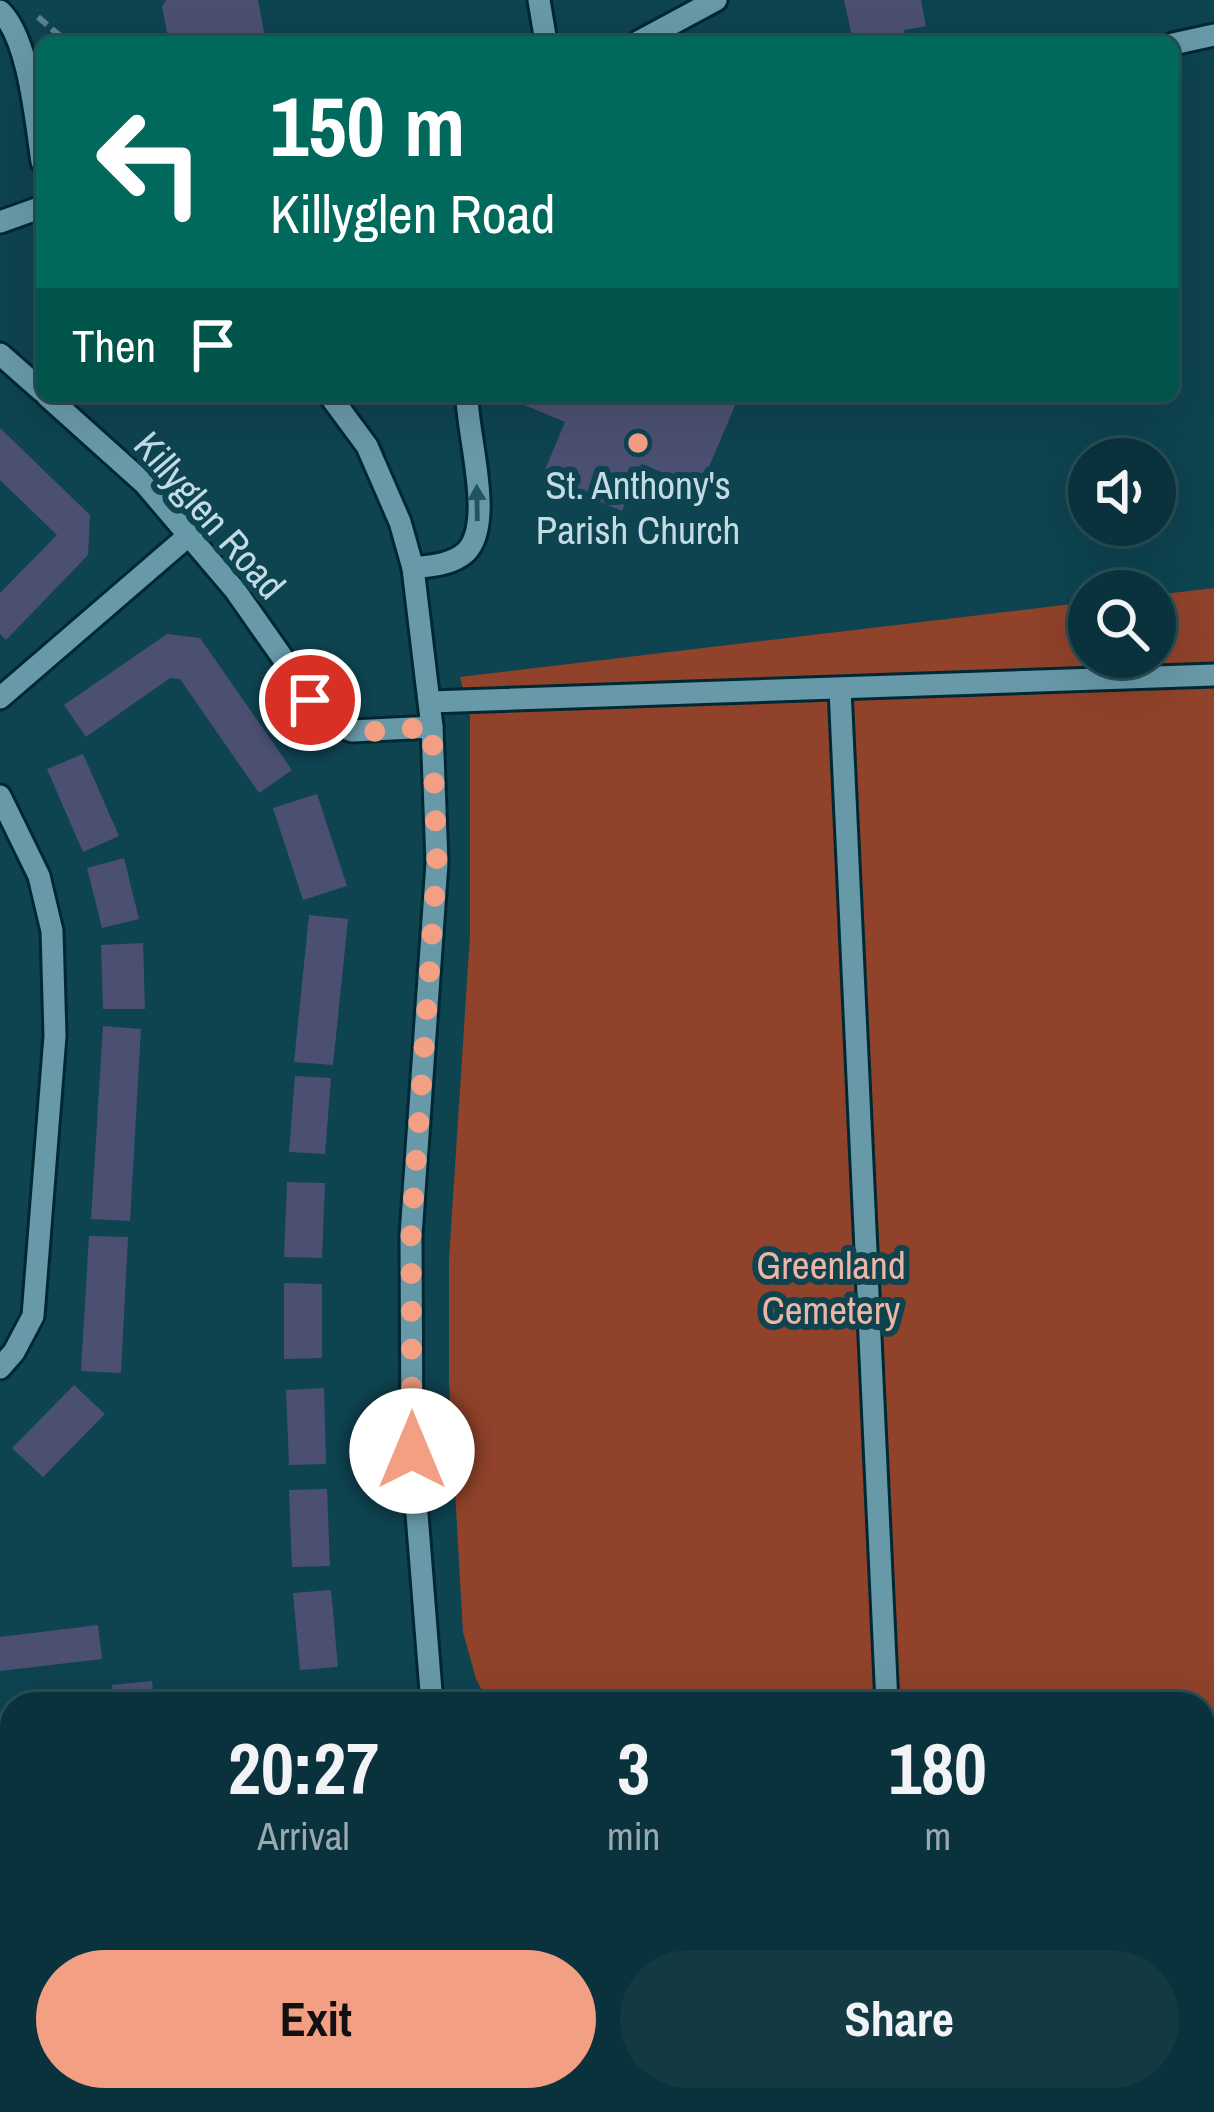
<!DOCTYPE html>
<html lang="en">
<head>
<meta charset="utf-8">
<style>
	:root { --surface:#0a323c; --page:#133a43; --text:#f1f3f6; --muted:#99aaaf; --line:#2a4d56; --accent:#f39f84 }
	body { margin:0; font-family:"Archivo Narrow",sans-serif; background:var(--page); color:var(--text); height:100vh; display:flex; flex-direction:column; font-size:45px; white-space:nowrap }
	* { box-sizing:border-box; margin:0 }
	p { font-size:39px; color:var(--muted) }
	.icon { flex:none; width:66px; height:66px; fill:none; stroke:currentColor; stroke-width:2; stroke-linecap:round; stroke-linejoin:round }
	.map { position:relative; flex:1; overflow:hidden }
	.side { position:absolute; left:0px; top:1692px; width:1215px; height:420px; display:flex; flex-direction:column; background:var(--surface); border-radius:36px 36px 0 0; box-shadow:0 12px 48px #0002,0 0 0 3px var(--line) }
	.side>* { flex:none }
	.guide { position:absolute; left:36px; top:36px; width:1143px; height:366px; border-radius:18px; box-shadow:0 12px 48px #0002,0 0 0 3px var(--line); background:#00695c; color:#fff; overflow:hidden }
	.buttons { position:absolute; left:1068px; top:438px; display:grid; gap:24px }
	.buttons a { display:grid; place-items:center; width:108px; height:108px; border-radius:50%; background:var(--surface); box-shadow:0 12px 48px #0002,0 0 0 3px var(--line); font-size:60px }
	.pin { position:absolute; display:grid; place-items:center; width:102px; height:102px; color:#fff; margin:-51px; border:6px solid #fff; border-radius:50%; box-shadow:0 3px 12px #0007 }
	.me { position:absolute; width:132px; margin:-66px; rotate:0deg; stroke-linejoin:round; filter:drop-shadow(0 0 9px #0008) }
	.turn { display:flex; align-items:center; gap:42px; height:252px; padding:0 36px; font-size:54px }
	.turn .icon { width:156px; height:156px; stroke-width:2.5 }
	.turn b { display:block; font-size:84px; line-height:102px }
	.then { display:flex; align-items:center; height:114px; padding:0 36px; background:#0003; gap:24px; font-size:45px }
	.eta { display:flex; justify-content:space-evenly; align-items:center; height:204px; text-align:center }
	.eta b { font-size:72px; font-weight:800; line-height:84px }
	.primary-button { display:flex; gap:24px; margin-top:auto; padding:24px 36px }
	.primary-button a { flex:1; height:138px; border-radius:72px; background:var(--accent); color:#111; font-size:48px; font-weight:800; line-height:138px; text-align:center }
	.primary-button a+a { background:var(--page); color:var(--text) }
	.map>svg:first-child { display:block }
	.green { fill:#90422a }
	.building { fill:#4b5072 }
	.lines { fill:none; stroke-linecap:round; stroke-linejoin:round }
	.minor-casing { stroke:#002832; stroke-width:27 }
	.path { stroke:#59828d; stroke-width:6; stroke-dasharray:12 6; stroke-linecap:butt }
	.minor { stroke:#6899a8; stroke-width:21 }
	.oneway { fill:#205462 }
	.route { stroke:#f39f84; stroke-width:21; stroke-dasharray:0 37.8 }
	.poi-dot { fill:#f39f84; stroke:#0e4350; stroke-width:4.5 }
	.labels { text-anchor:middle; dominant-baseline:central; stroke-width:12; stroke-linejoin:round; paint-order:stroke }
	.poi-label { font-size:39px; fill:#c3dce4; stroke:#0e4350 }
	.street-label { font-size:39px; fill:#c3dce4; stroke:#0e4350 }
	.park-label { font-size:39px; fill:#edb5a3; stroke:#0e4350 }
</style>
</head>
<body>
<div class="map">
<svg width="1214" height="2112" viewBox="0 0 1214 2112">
	<rect width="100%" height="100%" fill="#0e4350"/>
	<g class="green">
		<polygon points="1214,588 1214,1853 1203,1986 1203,1704 489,1704 476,1679 463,1632 449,1384 449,1259 470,935 470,716 460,677 1089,602 1089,657 1155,657 1155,595"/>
		<polygon points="0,1744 12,1746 12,2100 84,2100 85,2112 0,2112"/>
		<polygon points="586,2100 1042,2100 1009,2112 590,2112"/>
	</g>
	<g class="building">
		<polygon points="166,0 258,0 266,42 169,42 162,7"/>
		<polygon points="844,0 921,0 926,26 904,30 906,38 853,41"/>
		<polygon points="519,396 724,396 737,401 700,488 642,464 622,511 542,477 565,422 517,402"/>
		<polygon points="0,428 90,515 88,555 6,640 0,634 0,593 57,535 0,480"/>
		<polygon points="167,634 200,638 292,770 259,793 180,679 170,678 86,737 64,705"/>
		<polygon points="83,754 119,836 83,852 47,769"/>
		<polygon points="317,794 347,886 303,900 273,808"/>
		<polygon points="124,858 139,919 102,928 87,868"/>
		<polygon points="309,915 348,919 333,1065 294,1062"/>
		<polygon points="143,943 145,1009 103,1009 101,945"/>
		<polygon points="103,1026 141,1029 130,1221 91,1219"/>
		<polygon points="295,1076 331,1078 325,1154 289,1152"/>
		<polygon points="287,1182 325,1183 322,1258 284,1257"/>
		<polygon points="89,1236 128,1237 121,1373 81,1371"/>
		<polygon points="284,1283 322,1284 322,1358 284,1359"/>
		<polygon points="74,1385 105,1414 43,1477 12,1448"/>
		<polygon points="324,1388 326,1464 289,1465 286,1390"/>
		<polygon points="327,1489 330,1566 292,1567 289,1490"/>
		<polygon points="331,1590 338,1667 300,1670 293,1593"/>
		<polygon points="98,1625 102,1659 0,1671 0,1637"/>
		<polygon points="152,1681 154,1704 114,1704 112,1685"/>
		<polygon points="343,1691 345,1704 306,1704 305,1694"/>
		<polygon points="156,2100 196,2100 197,2112 157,2112"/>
		<polygon points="375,2100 411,2100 413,2112 376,2112"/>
	</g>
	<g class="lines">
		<g class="minor-casing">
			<g id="minor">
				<polyline points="539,0 546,42"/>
				<path d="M0,11C29,38 36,123 42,162"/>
				<polyline points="638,42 716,0"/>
				<polyline points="1173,44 1214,35"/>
				<polyline points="0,222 42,207"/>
				<polyline points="0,354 42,391"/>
				<polyline points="47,396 145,484 235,590 327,721 352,731 432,727"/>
				<polyline points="330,396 367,446 400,522 413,568 432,727 437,863 411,1235 412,1451 432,1704"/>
				<path d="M413,568C430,566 452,565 466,552C495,523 467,435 467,396"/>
				<polyline points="840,689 887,1704"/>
				<polyline points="0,698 188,536"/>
				<polyline points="430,702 1214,675"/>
				<polyline points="0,796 39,876 52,931 55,1036 33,1316 14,1352 0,1368"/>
				<polyline points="0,1732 12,1734"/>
				<polyline points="1203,1786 1214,1740"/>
				<polyline points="108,2100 109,2112"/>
				<polyline points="552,2100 557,2112"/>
			</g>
		</g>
		<g class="path">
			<polyline points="38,17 67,42"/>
			<polyline points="0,1987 12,2001"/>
		</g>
		<use href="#minor" class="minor"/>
	</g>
	<defs><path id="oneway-solid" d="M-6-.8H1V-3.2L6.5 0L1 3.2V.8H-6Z" transform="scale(3)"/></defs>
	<use class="oneway" href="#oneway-solid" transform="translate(477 503) rotate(-91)"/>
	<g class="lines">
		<path class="route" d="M310,700C341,745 384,729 432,727L437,863L411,1234L412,1451"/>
	</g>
	<circle class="poi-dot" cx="638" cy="443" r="12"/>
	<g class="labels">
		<g class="poi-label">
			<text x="638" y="485">St. Anthony's<tspan x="638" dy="45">Parish Church</tspan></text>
		</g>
		<g class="street-label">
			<text transform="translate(210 515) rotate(49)">Killyglen Road</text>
		</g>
		<g class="park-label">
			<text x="831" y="1265">Greenland<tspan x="831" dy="45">Cemetery</tspan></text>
		</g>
	</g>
</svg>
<div class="buttons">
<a><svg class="icon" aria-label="sound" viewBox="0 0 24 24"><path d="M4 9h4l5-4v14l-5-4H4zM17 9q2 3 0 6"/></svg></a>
<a><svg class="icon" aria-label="search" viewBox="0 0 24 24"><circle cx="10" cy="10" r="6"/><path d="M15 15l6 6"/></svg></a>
</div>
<div class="pin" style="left:310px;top:700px;background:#d93025"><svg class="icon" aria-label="arrive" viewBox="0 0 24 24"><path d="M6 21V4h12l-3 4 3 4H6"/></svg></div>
<svg class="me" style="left:412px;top:1451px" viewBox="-20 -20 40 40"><circle r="19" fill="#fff"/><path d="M0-13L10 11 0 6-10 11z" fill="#f39f84"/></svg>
<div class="guide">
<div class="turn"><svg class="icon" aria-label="left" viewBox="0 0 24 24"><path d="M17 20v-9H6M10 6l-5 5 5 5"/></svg><div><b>150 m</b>Killyglen Road</div></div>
<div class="then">Then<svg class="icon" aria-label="arrive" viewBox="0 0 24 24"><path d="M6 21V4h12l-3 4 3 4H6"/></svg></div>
</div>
<section class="side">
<div class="eta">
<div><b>20:27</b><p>Arrival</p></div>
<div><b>3</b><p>min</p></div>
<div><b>180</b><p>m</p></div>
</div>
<div class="primary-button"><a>Exit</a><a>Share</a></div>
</section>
</div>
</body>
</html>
